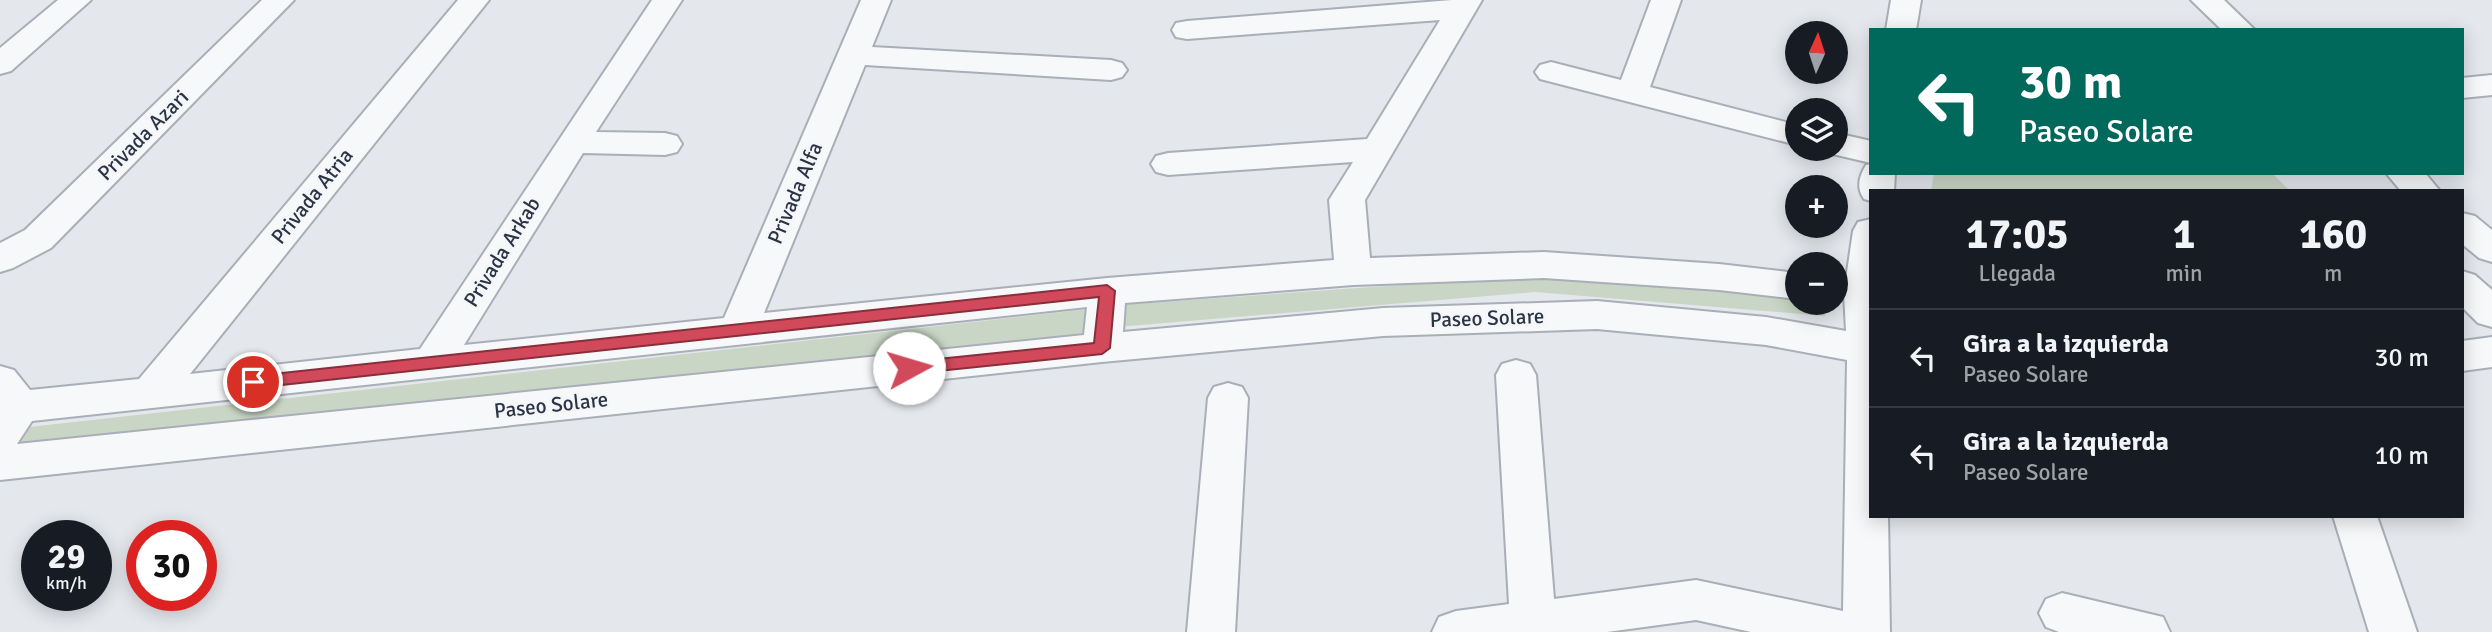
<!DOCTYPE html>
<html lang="es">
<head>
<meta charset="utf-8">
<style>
	:root { --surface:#171b24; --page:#20242c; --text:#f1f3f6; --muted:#9ea1a6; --line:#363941 }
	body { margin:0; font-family:Signika,sans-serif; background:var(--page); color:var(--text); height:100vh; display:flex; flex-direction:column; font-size:26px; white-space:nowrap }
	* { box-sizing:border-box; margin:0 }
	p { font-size:23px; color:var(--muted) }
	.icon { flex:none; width:38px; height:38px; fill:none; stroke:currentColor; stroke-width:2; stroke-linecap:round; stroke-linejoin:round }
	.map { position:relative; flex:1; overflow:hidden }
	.sheet { position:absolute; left:1869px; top:189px; width:595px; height:329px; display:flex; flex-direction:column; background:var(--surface); border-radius:0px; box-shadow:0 4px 18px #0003 }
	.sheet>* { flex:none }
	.hud { position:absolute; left:1869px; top:28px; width:595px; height:147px; border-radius:0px; box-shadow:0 4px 18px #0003; background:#00695c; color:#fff; overflow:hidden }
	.needle { width:46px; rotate:3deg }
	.tools { position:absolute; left:1785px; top:21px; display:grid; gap:14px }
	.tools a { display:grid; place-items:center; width:63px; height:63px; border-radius:50%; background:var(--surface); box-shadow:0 4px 18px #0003; font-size:35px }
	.speed { position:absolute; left:21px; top:520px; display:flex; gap:14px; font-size:35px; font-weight:700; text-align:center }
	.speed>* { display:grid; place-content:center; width:91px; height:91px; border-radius:50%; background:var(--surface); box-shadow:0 4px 18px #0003; line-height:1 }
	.speed small { font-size:18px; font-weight:400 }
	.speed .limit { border:10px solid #d22; background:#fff; color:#111 }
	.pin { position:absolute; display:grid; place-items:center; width:60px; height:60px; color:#fff; margin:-30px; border:4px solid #fff; border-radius:50%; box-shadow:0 2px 7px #0007 }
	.me { position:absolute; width:77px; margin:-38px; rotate:84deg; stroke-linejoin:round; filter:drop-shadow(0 0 5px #0008) }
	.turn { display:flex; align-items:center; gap:24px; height:147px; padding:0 35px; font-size:32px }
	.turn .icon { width:91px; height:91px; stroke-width:2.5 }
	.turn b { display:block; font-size:49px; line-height:60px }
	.eta { display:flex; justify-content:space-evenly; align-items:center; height:119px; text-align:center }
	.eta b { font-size:42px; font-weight:800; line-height:49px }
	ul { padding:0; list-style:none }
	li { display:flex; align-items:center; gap:21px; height:98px; padding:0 35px; border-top:2px solid var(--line) }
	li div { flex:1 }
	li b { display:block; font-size:26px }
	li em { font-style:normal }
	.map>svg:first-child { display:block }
	.green { fill:#c9d6c5 }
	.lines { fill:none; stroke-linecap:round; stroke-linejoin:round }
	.minor-casing { stroke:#a9aeb7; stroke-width:4 }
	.minor { fill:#f7f8fa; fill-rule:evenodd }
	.route { fill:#d1495b; stroke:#882f3b; stroke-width:2 }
	.labels { text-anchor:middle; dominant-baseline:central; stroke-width:5; stroke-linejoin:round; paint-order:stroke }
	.street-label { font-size:21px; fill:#2b3445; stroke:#f4f6f9 }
</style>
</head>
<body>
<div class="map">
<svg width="2492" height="632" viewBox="0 0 2492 632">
	<rect width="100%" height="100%" fill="#e4e7ec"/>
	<g class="green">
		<polygon points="1934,173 2272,173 2290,191 1931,191"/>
		<polygon points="1526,276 1797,297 1797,303 1823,303 1825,316 1535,292 1117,327 1120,305"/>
		<polygon points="1089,309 1088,337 2,452 20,428"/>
	</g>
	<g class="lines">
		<g class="minor-casing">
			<g id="minor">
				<polygon points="58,0 91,0 11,71 0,74 0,48"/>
				<polygon points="262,0 294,0 51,248 13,268 0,272 0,243 25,230"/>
				<path d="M458,0H489L190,374L420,349L652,0H682L596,132L665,133L677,136L682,144L677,152L665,155L583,153L464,345L724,318L861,0H891L872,47L1111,60L1122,63L1127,70L1122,77L1111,80L865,65L764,313L1107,278L1334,260L1329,200L1353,162L1168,175L1156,172L1151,164L1156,156L1168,153L1367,139L1440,20L1187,39L1176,37L1172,30L1176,23L1187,21L1452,0H1482L1365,200L1370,258L1544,252L1719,264L1797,273V299L1719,290L1544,278L1353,285L1125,303L1123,332L1383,308L1597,301L1766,317L1846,331L1844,293L1853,231L1858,222L1871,219V516H1888L1890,632H1751L1696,620L1607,632H1432L1439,617L1456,611L1509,604L1496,375L1502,364L1516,360L1530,364L1536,375L1554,599L1696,580L1843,611L1847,360L1766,345L1597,329L1383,336L1102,362L0,480V366L14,370L30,390L139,379ZM1087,307L1084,335L17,444L32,421Z"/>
				<polygon points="1651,0 1681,0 1650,87 1797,125 1797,145 1540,79 1535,72 1540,65 1551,62 1621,80"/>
				<polygon points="1891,0 1921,0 1916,30 1886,30"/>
				<polygon points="2191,0 2224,0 2255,30 2222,30"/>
				<polygon points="2492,75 2492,95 2462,98 2462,78"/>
				<polygon points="1836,133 1871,141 1871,163 1824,152 1822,149 1836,149"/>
				<path d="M1871,164V173H1895L1894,191H1871V201L1864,199C1856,188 1859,176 1866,165Z"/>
				<polygon points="2386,173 2425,173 2440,191 2401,191"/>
				<polygon points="2462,213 2475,216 2492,230 2492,262 2479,258 2462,244"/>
				<polygon points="2462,271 2475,275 2492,290 2492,327 2478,323 2462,307"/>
				<polygon points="2492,337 2492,367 2462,371 2462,341"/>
				<polygon points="1228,383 1242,387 1248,398 1235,632 1187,632 1208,398 1214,387"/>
				<polygon points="2333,516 2377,516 2417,632 2369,632"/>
				<polygon points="2062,593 2163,617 2170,632 2059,632 2046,627 2039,613 2046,599"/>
			</g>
		</g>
		<use href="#minor" class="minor"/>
	</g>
	<polygon class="route" points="1107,285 1115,291 1110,348 1102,354 909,374 901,368 909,362 1094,343 1099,297 253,388 245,382 253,376"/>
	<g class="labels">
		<g class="street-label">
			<text transform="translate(143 135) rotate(-45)">Privada Azari</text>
			<text transform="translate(795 193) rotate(-67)">Privada Alfa</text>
			<text transform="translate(312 196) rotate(-51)">Privada Atria</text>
			<text transform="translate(502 252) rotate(-58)">Privada Arkab</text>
			<text transform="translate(1487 318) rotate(-2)">Paseo Solare</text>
			<text transform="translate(551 405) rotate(-6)">Paseo Solare</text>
		</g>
	</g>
</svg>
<div class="tools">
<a><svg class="needle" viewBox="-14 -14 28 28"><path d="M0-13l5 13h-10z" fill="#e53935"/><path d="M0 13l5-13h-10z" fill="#9ea1a6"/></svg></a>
<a><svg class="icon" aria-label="layers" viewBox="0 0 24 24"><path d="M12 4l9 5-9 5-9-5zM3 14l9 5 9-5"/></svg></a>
<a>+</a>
<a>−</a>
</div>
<div class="speed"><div>29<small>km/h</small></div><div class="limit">30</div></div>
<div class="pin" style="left:253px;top:382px;background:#d93025"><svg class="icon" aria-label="arrive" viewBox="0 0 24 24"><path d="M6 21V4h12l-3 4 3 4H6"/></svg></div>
<svg class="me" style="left:909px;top:368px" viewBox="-20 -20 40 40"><circle r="19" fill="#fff"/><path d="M0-13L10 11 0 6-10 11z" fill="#d1495b"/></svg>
<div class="hud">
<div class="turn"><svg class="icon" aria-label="left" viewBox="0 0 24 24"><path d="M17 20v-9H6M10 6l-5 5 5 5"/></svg><div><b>30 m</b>Paseo Solare</div></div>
</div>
<section class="sheet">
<div class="eta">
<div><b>17:05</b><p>Llegada</p></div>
<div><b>1</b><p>min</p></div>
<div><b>160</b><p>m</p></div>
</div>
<ul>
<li><svg class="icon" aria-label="left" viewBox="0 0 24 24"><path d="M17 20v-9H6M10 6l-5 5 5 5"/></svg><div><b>Gira a la izquierda</b><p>Paseo Solare</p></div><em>30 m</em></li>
<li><svg class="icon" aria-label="left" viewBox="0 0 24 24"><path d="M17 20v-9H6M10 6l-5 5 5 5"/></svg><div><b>Gira a la izquierda</b><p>Paseo Solare</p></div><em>10 m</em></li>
</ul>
</section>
</div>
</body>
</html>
